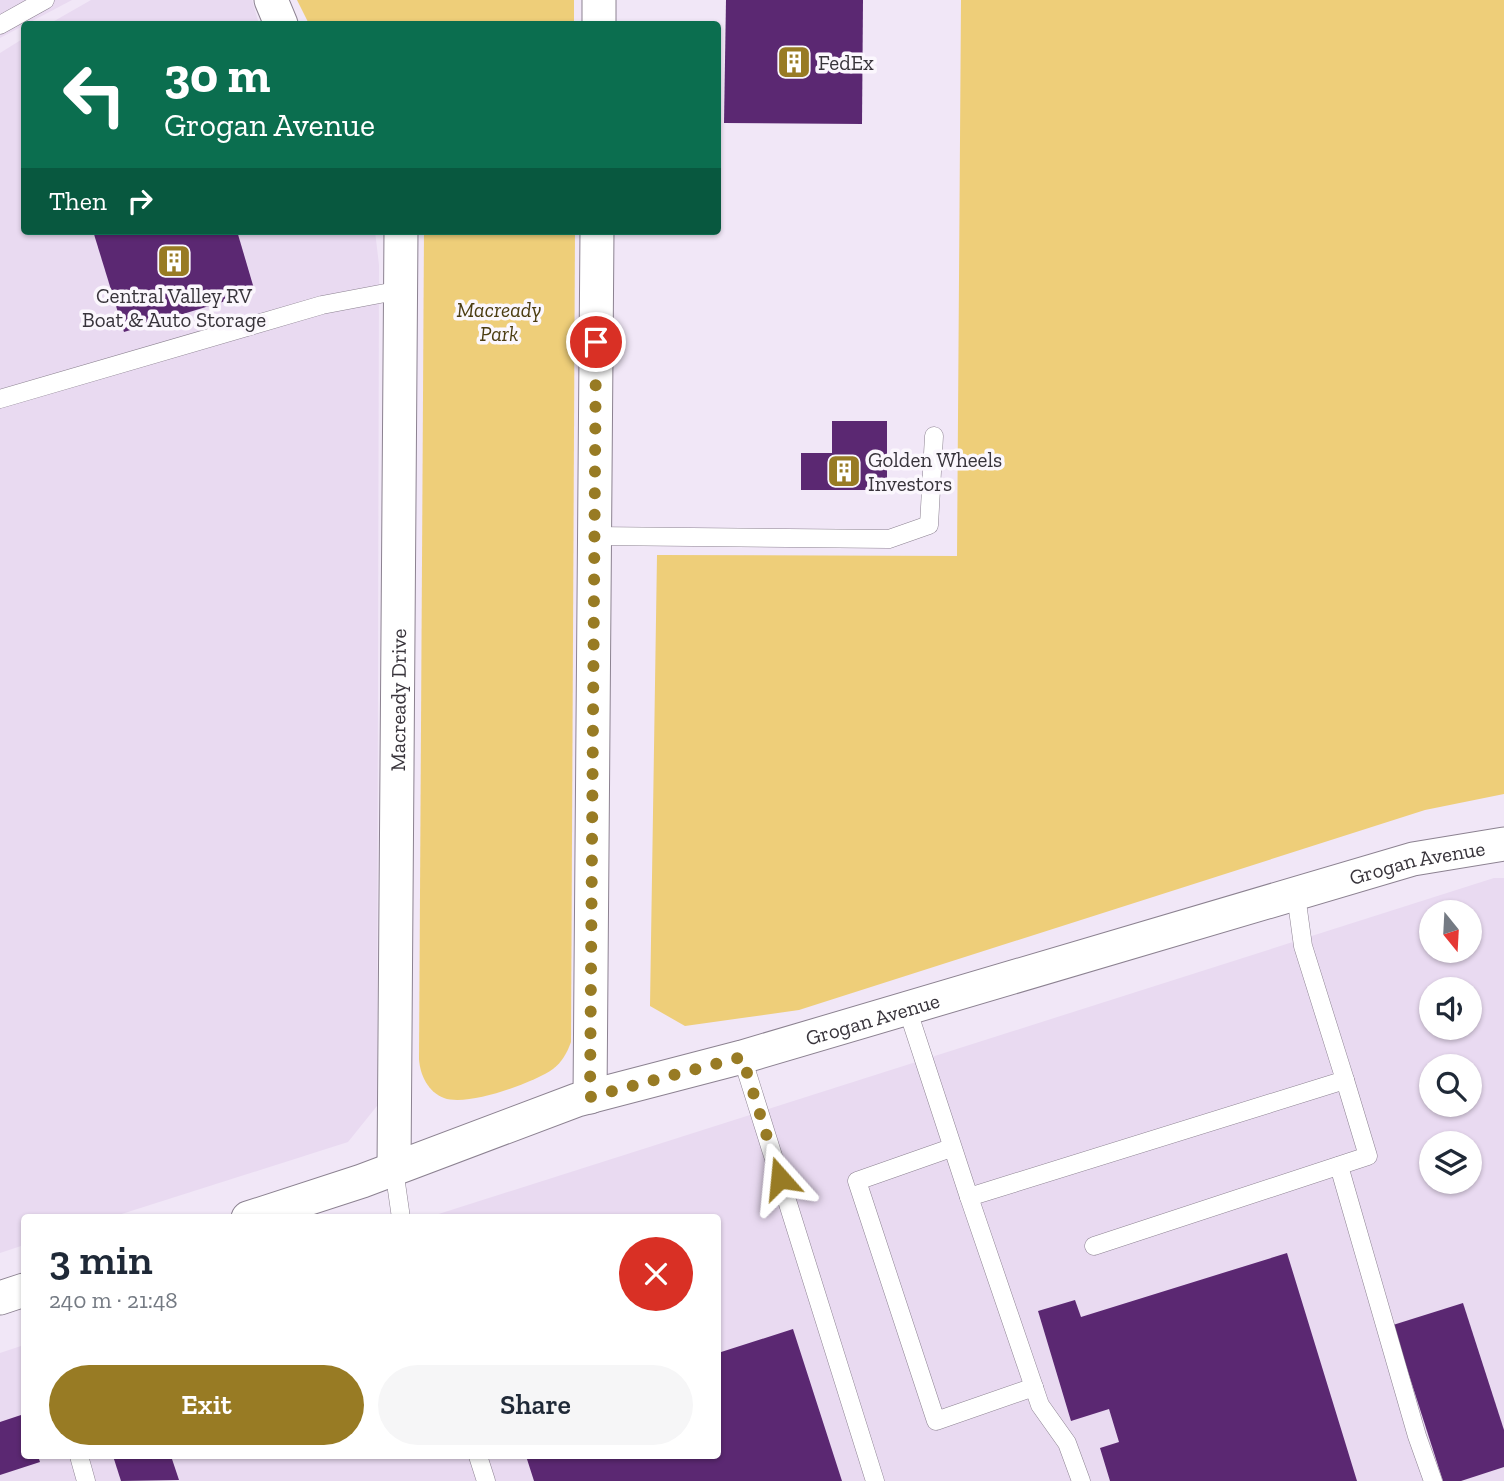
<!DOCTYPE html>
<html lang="en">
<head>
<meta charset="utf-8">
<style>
	:root { --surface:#fff; --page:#f6f6f7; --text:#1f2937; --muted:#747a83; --accent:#987b24 }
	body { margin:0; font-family:"Zilla Slab",serif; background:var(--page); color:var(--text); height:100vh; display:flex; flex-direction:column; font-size:26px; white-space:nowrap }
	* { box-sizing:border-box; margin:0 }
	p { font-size:23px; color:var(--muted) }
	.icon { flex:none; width:38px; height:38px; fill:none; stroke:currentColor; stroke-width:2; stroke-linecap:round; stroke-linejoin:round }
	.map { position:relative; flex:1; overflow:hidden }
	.panel { position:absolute; left:21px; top:1214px; width:700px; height:245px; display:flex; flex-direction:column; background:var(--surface); border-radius:7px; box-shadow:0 2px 5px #0004 }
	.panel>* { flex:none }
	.hud { position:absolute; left:21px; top:21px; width:700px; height:214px; border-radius:7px; box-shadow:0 2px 5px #0004; background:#0b6e4f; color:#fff; overflow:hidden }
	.needle { width:46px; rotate:162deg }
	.fabs { position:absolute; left:1419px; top:900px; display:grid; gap:14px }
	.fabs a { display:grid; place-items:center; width:63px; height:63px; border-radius:50%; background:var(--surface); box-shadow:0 2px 5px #0004; font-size:35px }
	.pin { position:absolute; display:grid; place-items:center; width:60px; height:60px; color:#fff; margin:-30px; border:4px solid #fff; border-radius:50%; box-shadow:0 2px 7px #0007 }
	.me { position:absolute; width:77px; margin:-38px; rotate:342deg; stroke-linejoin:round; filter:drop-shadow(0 0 5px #0008) }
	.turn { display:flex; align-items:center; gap:24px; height:147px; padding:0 28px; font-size:32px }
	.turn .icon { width:91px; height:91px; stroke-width:2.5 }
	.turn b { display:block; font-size:49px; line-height:60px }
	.then { display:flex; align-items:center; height:66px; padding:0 28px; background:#0003; gap:14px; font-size:26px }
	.round { display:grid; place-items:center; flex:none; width:74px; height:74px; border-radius:37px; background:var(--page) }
	.overview { display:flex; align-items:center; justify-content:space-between; height:119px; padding:0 28px }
	h1 { font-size:42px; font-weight:600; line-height:52px }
	.button { display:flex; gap:14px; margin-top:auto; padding:14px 28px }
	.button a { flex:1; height:80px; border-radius:42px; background:var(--accent); color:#fff; font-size:28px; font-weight:600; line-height:80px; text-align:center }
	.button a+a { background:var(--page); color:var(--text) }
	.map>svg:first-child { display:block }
	.built { fill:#e9daf1; fill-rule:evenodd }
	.green { fill:#eece79 }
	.building { fill:#5b2872 }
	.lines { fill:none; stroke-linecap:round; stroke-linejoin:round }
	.lane-casing { stroke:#8c8291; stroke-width:19 }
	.street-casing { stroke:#8c8291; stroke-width:35 }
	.lane { stroke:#fff; stroke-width:18 }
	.street { stroke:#fff; stroke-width:33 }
	.route { stroke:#987b24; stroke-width:12; stroke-dasharray:0 21.6 }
	.labels { text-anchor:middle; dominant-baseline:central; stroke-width:7; stroke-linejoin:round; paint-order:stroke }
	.poi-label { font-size:21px; fill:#38343b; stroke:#fbf7fd; text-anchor:start }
	.park-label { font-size:21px; font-style:italic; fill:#4c3d11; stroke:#fbf7fd }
	.street-label { font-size:21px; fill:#38343b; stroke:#fbf7fd }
</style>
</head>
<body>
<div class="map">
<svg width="1504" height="1481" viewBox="0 0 1504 1481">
	<rect width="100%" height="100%" fill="#f1e7f7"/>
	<g class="built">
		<polygon points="0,0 72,0 0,38"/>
		<polygon points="91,0 252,0 259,24 49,24"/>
		<polygon points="24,38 24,231 375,231 379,265 377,1106 348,1142 109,1218 24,1218 24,1245 0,1253 0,53"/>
		<path d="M1494,878H1504V1481H0V1353L24,1345V1456H718V1218H426ZM1432,912H1470V950H1432ZM1432,989H1470V1027H1432ZM1432,1066H1470V1104H1432ZM1432,1143H1470V1181H1432Z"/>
	</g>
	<g class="green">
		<polygon points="297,0 574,0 574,24 309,24"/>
		<polygon points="961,0 1504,0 1504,794 1425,810 799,1010 685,1026 650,1006 657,555 957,556"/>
		<path d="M424,231H575L571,1042C567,1053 562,1062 553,1069C533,1083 468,1107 444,1098C428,1092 420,1075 419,1059Z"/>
	</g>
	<g class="building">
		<polygon points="726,0 863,0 862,124 724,123"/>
		<polygon points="93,231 237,231 255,292 124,332"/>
		<polygon points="832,421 887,421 887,490 801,490 801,453 832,453"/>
		<polygon points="1287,1253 1357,1481 1110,1481 1100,1448 1119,1442 1109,1409 1071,1421 1038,1311 1075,1300 1081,1317"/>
		<polygon points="1463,1303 1504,1430 1504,1467 1461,1481 1443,1481 1393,1325"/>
		<polygon points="793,1329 842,1481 534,1481 526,1456 718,1456 718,1353"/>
		<polygon points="24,1414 24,1456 38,1456 40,1462 0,1475 0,1422"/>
		<polygon points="113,1456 171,1456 179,1480 121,1481"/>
	</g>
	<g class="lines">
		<g class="lane-casing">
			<g id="lane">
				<polyline points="0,25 45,0"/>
				<polyline points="0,399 322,305 401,290"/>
				<polyline points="595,536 889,539 929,525 934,436"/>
				<polyline points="907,1008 969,1197 1345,1080 1303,946 1296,895"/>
				<polyline points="742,1057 875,1481"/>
				<polyline points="951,1148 857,1181 936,1421 1034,1387"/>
				<polyline points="1339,1166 1417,1436 1433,1481"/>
				<polyline points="394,1169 401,1218"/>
				<polyline points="969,1197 1040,1405 1067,1443 1081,1481"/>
				<polyline points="1094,1246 1368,1156 1345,1080"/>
				<polyline points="79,1456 86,1481"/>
				<polyline points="478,1456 486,1481"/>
			</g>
		</g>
		<g class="street-casing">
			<g id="street">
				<polyline points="271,0 281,24"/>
				<polyline points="599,0 599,24"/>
				<polyline points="590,1097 597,231"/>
				<path id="s1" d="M394,1169L401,231"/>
				<path id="s2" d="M248,1218L362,1181L577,1100L742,1057L1413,859L1504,844"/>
				<polyline points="0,1298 24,1290"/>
			</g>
		</g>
		<use href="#lane" class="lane"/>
		<use href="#street" class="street"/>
	</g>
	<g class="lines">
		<polyline class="route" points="596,342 590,1097 742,1057 780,1178"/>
	</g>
	<defs>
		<g id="building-square" transform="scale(1.75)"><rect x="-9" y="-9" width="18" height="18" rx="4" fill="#987b24" stroke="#fbf7fd"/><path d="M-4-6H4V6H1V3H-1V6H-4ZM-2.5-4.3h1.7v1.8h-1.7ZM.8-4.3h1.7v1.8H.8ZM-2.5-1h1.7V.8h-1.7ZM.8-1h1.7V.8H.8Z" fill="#fff"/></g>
	</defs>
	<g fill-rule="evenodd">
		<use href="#building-square" x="794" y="62"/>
		<use href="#building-square" x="174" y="261"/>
		<use href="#building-square" x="844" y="471"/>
	</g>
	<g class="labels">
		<g class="poi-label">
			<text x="818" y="62">FedEx</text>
			<text x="174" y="295" text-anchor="middle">Central Valley RV<tspan x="174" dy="24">Boat &amp; Auto Storage</tspan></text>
			<text x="868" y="459">Golden Wheels<tspan x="868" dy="24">Investors</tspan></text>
		</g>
		<g class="park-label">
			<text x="499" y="309">Macready<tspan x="499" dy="24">Park</tspan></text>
		</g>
		<g class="street-label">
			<text stroke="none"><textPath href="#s1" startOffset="469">Macready Drive</textPath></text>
			<text stroke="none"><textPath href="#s2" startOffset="1223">Grogan Avenue</textPath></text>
			<text stroke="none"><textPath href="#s2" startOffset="656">Grogan Avenue</textPath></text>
		</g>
	</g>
</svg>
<div class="fabs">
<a><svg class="needle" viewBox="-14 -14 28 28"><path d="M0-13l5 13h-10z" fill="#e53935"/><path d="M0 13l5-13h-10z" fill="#747a83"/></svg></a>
<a><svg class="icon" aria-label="sound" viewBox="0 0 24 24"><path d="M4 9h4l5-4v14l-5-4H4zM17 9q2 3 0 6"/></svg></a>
<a><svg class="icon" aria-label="search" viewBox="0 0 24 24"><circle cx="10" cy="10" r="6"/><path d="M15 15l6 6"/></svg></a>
<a><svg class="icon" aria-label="layers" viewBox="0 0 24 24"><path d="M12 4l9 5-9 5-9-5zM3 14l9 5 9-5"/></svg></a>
</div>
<div class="pin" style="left:596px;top:342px;background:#d93025"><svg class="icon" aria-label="arrive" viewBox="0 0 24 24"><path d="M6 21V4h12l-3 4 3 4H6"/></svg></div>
<svg class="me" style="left:780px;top:1178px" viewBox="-20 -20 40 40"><path d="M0-17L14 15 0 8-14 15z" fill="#987b24" stroke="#fff" stroke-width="4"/></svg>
<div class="hud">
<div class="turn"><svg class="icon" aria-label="left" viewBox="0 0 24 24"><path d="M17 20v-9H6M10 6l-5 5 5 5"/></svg><div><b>30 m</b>Grogan Avenue</div></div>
<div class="then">Then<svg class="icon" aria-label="right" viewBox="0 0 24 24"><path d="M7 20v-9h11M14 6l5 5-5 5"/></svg></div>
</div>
<section class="panel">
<div class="overview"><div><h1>3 min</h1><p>240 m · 21:48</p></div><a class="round" style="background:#d93025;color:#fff"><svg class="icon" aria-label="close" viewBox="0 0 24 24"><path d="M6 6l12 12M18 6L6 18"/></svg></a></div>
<div class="button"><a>Exit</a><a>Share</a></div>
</section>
</div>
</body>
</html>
